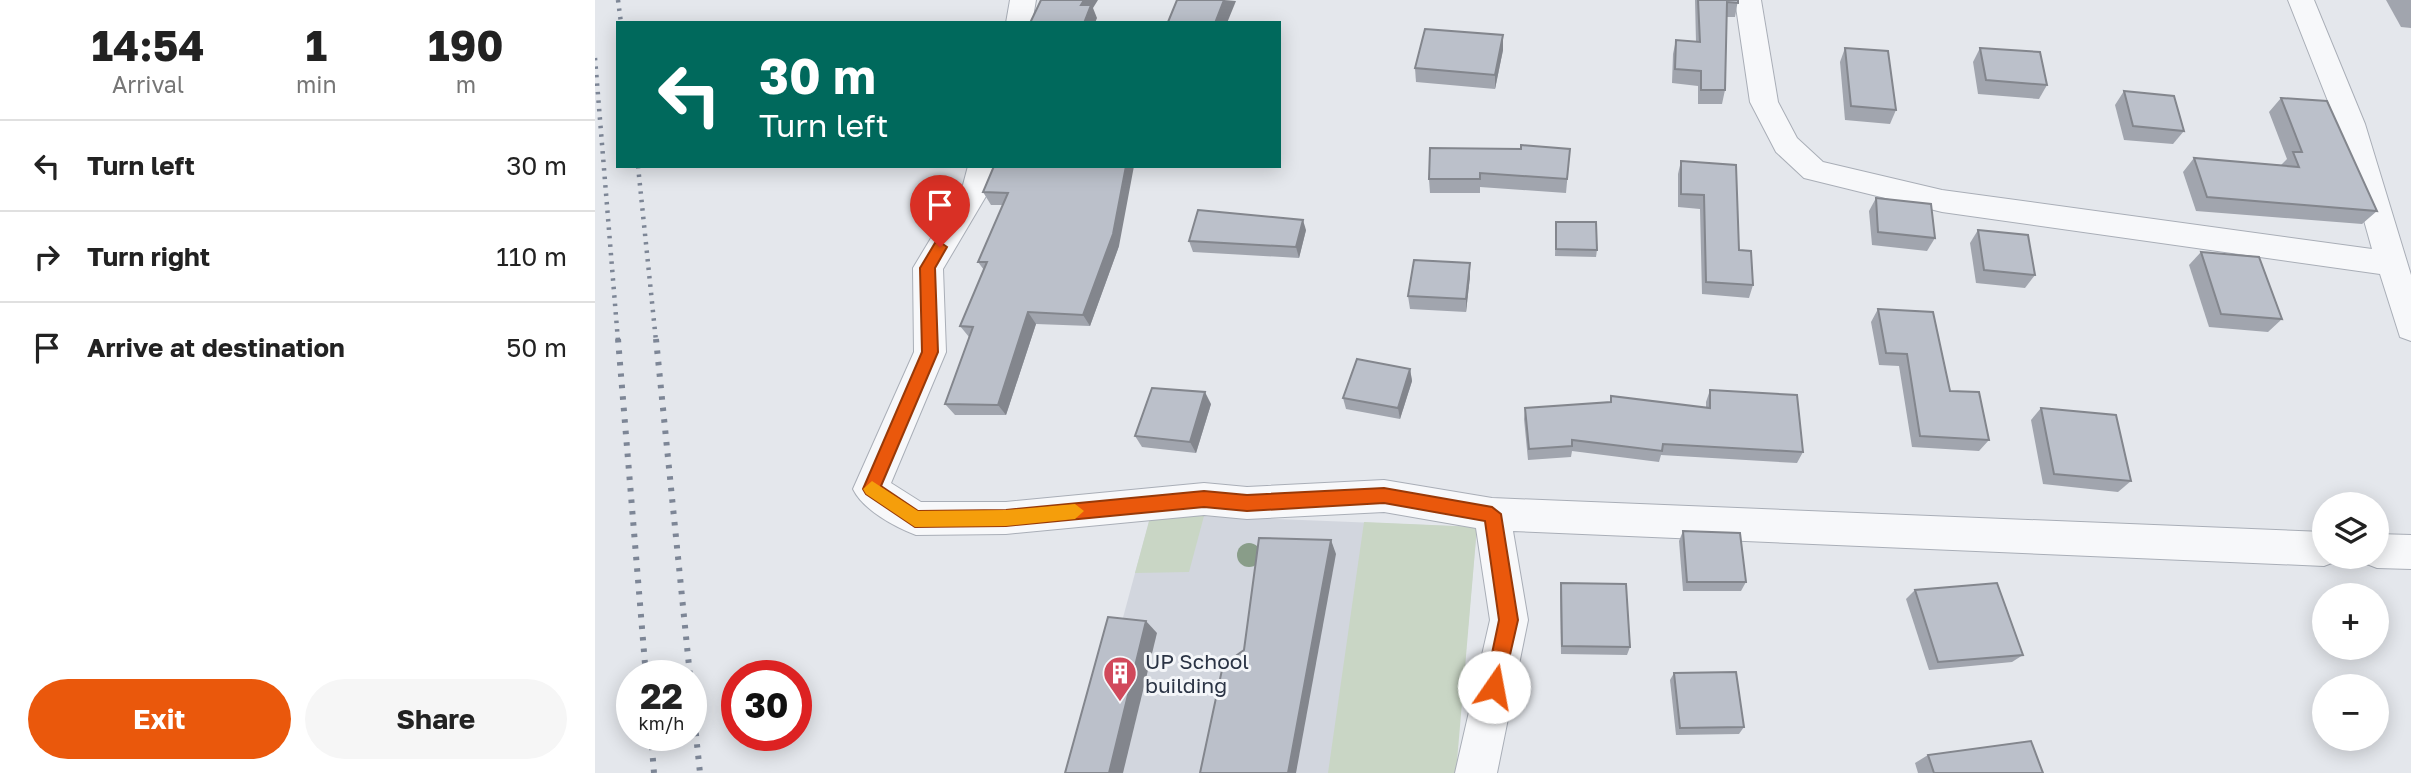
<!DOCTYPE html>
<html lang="en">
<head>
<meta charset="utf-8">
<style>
	:root { --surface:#fff; --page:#f6f6f6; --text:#222; --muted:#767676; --line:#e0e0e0; --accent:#ea580c }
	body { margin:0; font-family:"Golos Text",sans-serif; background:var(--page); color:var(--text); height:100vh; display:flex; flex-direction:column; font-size:26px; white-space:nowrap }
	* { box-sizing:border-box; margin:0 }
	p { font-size:23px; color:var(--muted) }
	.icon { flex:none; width:38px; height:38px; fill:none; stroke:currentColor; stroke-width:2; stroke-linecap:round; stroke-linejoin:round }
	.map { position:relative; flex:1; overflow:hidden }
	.details { display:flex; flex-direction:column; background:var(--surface); width:595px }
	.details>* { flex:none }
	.guide { position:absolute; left:21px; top:21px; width:665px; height:147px; border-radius:0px; box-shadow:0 4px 18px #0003; background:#00695c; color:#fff; overflow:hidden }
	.fabs { position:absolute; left:1717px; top:492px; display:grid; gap:14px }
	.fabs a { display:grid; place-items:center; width:77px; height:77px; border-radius:50%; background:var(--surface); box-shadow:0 4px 18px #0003; font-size:35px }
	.speed { position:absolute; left:21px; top:660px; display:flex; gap:14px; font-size:35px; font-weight:700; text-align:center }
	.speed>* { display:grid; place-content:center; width:91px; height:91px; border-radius:50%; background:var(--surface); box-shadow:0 4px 18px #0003; line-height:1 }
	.speed small { font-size:18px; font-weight:400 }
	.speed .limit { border:10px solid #d22; background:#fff; color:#111 }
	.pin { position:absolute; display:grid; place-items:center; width:60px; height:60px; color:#fff; margin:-72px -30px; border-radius:50% 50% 50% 0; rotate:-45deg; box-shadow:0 0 7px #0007 }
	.pin .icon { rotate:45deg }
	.me { position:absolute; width:77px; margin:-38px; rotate:12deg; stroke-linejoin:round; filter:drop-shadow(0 0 5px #0008) }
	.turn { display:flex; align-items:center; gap:24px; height:147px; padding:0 28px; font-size:32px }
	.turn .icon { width:91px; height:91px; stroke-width:2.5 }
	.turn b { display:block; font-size:49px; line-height:60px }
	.eta { display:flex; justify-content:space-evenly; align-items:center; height:119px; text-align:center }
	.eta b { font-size:42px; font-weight:700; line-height:49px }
	.button { display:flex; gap:14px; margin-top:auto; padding:14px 28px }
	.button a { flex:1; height:80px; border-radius:42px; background:var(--accent); color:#fff; font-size:28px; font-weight:700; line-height:80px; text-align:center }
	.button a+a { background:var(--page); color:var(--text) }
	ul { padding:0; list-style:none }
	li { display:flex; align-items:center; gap:21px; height:91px; padding:0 28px; border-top:2px solid var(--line) }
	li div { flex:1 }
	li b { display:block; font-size:26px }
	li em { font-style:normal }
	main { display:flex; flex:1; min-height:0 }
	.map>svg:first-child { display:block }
	.built { fill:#d2d6de }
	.green { fill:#c9d6c5 }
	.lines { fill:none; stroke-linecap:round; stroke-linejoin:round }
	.minor-casing { stroke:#a9aeb7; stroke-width:2 }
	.minor { fill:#f7f8fa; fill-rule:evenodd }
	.rail-far1 { stroke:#7d8696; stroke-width:4.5; stroke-dasharray:2.5 6; stroke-linecap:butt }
	.rail { stroke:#7d8696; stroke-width:6; stroke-dasharray:3.5 8; stroke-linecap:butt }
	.tree { fill:#899d89 }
	.wall { fill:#a1a5ae }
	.shaded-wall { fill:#83868d }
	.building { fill:#bbc0ca; stroke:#83868d; stroke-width:2 }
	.route { fill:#ea580c; stroke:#983908; stroke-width:2 }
	.slow { fill:#f59e0b }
	.labels { text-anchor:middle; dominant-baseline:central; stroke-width:6; stroke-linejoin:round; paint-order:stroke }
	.poi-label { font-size:21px; fill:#2b3445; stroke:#f4f6f9; text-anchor:start }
</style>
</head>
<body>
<main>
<section class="details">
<div class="eta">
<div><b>14:54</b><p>Arrival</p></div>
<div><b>1</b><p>min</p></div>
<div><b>190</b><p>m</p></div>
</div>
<ul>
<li><svg class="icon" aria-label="left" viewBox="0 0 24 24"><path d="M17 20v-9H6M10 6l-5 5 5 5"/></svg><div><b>Turn left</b></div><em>30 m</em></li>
<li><svg class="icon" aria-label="right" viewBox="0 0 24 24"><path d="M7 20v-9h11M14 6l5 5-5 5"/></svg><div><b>Turn right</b></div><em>110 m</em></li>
<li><svg class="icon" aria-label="arrive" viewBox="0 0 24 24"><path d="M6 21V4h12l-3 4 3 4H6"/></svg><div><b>Arrive at destination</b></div><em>50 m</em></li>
</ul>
<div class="button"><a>Exit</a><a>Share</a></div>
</section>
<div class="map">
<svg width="1816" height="773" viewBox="0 0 1816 773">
	<rect width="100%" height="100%" fill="#e4e7ec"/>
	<polygon class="built" points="556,514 882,527 860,773 486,773"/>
	<g class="green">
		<polygon points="556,514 609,516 594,572 540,573"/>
		<polygon points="769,522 882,527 861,773 733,773"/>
	</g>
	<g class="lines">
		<g class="minor-casing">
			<g id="minor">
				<polygon points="415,0 441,0 437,23 411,23"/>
				<polygon points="1140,0 1166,0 1183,102 1202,138 1228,162 1347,190 1777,249 1742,124 1693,0 1719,0 1770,124 1816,275 1816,341 1805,337 1785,274 1347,212 1209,178 1181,152 1155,102"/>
				<path d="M373,166H401L397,186L348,269L351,352L296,483L326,502H411L609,483L652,487L789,480L897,498L1729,532V556H1744L1742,561L1729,566L918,531L933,620L902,773H860L895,620L881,528L789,512L652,519L609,515L411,534L321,535C300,527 268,510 258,489L319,352L318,268L368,185Z"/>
				<polygon points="1782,534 1816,535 1816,569 1782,568 1769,563 1766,556 1782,556"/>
			</g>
		</g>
		<use href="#minor" class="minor"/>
		<g class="rail-far1">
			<polyline points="23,0 26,23"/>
			<polyline points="0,58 23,341"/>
			<polyline points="43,166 61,341"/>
		</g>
		<g class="rail">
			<polyline points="23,339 51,676"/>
			<polyline points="61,339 95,676"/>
			<polyline points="96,687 105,773"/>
			<polyline points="56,735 59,773"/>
		</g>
	</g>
	<circle class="tree" cx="654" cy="555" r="12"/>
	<g class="wall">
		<polygon points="1100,0 1143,0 1140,17 1132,17 1130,90 1127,104 1103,104 1103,86 1077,83 1078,54 1081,40 1101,42"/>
		<polygon points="1791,0 1816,0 1816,28 1806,27"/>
		<polygon points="1250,48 1301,110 1295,124 1250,120 1245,62"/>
		<polygon points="1385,48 1452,85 1444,99 1383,94 1378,62"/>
		<polygon points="908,50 900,89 821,82 820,68"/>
		<polygon points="1529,91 1589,131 1578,144 1529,140 1520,105"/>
		<polygon points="1686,98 1782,211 1767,224 1601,211 1588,172 1599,158 1686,165 1692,159 1674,112"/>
		<polygon points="975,149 971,193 885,187 885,193 835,193 834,179"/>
		<polygon points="1086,161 1144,250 1158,285 1154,298 1107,294 1105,209 1083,207 1083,174"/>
		<polygon points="399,166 524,246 495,326 441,324 411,415 360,415 350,404 374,337 365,326 389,270 383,262 408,205 396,205 388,192"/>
		<polygon points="1281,198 1340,238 1332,251 1277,245 1274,211"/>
		<polygon points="961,222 1002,250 1001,257 960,256"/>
		<polygon points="711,230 704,258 598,252 594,241"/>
		<polygon points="1383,230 1440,275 1430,288 1381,283 1375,243"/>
		<polygon points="1606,252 1687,319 1673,332 1614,327 1594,265"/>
		<polygon points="875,263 875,276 871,312 815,309 813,296"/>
		<polygon points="1283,309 1355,391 1394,440 1384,451 1317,447 1304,366 1284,365 1276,322"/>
		<polygon points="815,369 817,381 805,419 751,409 748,398"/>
		<polygon points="1115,390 1208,452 1202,463 1066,455 1064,462 977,451 976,457 933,460 929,419 930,408 1111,407 1111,402"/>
		<polygon points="616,404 601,453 547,447 540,436"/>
		<polygon points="1446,408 1536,481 1523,492 1448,484 1436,420"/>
		<polygon points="1088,531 1151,582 1146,591 1088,591 1084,541"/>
		<polygon points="966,583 1035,647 1032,655 966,654 965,593"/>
		<polygon points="1320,590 1428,655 1417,662 1334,670 1311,599"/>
		<polygon points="1079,673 1149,727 1144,734 1081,735 1075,680"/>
		<polygon points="1333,755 1448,773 1323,773 1320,763"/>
	</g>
	<g class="shaded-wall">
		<polygon points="489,0 503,0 498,8 502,18 500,23 489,23 486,5"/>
		<polygon points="629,0 641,1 632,23 620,23"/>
		<polygon points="908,35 908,50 900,89 900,75"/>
		<polygon points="531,166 539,166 524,246 495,326 488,315"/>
		<polygon points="708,220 711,230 704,258 701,247"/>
		<polygon points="875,263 875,276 871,312 871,299"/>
		<polygon points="433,312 441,324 411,415 403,405"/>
		<polygon points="815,369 817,381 805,419 803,408"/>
		<polygon points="610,392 616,404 601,453 595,442"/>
		<polygon points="736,540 741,554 701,773 693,773"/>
		<polygon points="551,621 562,633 528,773 514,773"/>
	</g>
	<g class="building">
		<polygon points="446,0 489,0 486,5 496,5 489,23 435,23"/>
		<polygon points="582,0 629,0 620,23 573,22"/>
		<polygon points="1103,0 1143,0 1143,3 1132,2 1130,90 1106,90 1106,71 1080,69 1081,40 1105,42"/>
		<polygon points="830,29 908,35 900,75 820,68"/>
		<polygon points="1250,48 1293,51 1301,110 1256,106"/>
		<polygon points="1385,48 1445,52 1452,85 1391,80"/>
		<polygon points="1529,91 1579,96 1589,131 1538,126"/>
		<polygon points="1686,98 1732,101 1782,211 1612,197 1599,158 1704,167 1698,152 1707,152"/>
		<polygon points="926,145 975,149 972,179 885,173 885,179 834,179 835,148 926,149"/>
		<polygon points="1086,161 1141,165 1144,250 1156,251 1158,285 1111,282 1109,195 1086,194"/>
		<polygon points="399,166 531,166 518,234 488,315 433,312 403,405 350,404 378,327 365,326 392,262 383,262 413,193 388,192"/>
		<polygon points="1281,198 1336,204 1340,238 1283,232"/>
		<polygon points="603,210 708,220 701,247 594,241"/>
		<polygon points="961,222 1001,222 1002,250 961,249"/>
		<polygon points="1383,230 1433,235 1440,275 1389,270"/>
		<polygon points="1606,252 1664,257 1687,319 1626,314"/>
		<polygon points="819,260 875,263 871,299 813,296"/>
		<polygon points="1283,309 1338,312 1355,391 1384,392 1394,440 1325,436 1312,354 1291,353"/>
		<polygon points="762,359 815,369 803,408 748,398"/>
		<polygon points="557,388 610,392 595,442 540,436"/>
		<polygon points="1115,390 1202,395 1208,452 1068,444 1067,451 977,440 977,446 934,449 930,408 1016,402 1016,396 1115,408"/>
		<polygon points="1446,408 1521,415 1536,481 1459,474"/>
		<polygon points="1088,531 1145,533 1151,582 1092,582"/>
		<polygon points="664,538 736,540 693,773 605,773 628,665 649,650"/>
		<polygon points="966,583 1031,584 1035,647 967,646"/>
		<polygon points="1402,583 1428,655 1343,662 1320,590"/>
		<polygon points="513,617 551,621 514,773 470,773"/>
		<polygon points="1141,672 1149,727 1085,728 1079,673"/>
		<polygon points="1436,741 1448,773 1339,773 1333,755"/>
	</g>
	<polygon class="route" points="345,242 352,247 340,268 343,352 286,486 323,511 411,510 609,491 652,495 789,488 897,507 906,514 923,620 906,694 899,696 892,694 890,687 904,620 890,521 789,503 652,511 609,507 411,526 320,527 271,494 268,489 327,352 325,268 340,243"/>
	<polygon class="slow" points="277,481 323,511 411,510 480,504 489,511 480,519 411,526 320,527 271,494 268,489"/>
	<defs>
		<g id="building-pin" transform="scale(1.75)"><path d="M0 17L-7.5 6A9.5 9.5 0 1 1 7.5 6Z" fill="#d1495b" stroke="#f4f6f9"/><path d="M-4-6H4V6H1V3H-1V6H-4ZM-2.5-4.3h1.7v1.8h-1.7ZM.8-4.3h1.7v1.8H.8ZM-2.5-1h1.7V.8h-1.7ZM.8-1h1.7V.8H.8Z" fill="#fff"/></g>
	</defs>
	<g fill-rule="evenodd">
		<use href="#building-pin" x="525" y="673"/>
	</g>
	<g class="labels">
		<g class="poi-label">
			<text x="550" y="661">UP School<tspan x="550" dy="24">building</tspan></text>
		</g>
	</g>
</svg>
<div class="fabs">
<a><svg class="icon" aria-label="layers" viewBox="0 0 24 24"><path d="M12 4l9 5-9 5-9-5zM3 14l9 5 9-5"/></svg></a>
<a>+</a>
<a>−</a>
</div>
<div class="speed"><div>22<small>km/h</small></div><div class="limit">30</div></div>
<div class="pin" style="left:345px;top:247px;background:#d93025"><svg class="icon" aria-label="arrive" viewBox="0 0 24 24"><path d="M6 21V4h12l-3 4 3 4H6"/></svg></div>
<svg class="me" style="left:899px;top:687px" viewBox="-20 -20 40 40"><circle r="19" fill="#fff"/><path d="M0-13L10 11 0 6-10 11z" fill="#ea580c"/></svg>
<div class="guide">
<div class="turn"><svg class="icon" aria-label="left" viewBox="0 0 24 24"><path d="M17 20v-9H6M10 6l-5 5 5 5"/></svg><div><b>30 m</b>Turn left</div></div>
</div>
</div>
</main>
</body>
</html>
